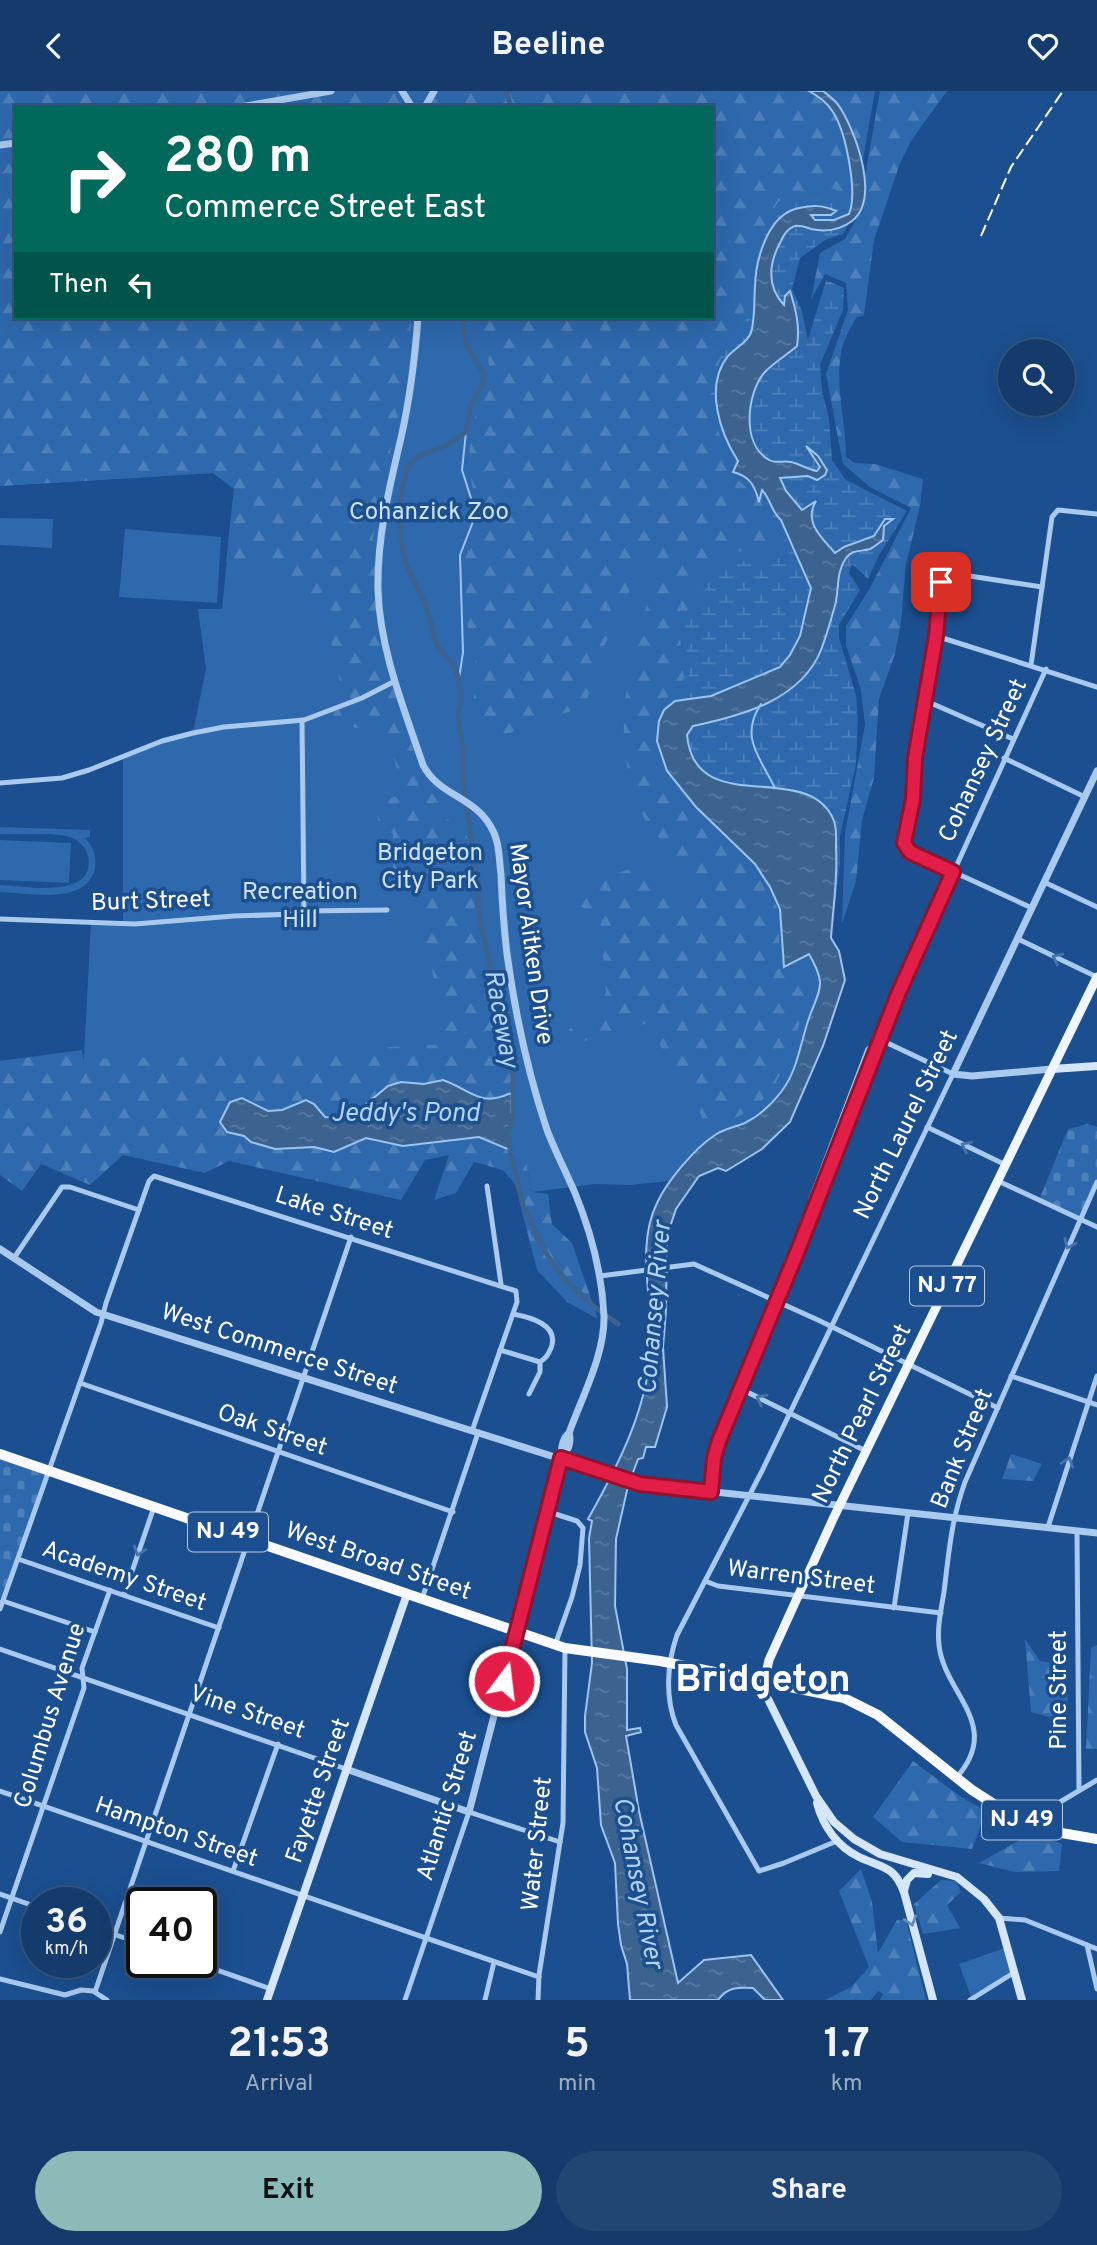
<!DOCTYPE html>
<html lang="en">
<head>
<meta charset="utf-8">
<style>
	:root { --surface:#143b6b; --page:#214673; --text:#f1f3f6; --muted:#9dadc1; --line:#33557e; --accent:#8bbbb9 }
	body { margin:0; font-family:Overpass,sans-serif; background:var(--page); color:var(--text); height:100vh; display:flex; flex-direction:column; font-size:26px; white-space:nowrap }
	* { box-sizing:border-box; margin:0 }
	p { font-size:23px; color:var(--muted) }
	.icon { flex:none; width:38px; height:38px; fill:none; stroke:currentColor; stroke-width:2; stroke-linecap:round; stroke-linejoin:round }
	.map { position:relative; height:1909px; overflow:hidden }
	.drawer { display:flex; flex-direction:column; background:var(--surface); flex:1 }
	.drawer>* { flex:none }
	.guide { position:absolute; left:14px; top:14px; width:700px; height:214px; border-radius:0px; box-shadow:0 7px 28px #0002,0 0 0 2px var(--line); background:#00695c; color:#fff; overflow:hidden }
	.buttons { position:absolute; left:998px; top:248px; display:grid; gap:14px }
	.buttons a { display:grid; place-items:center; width:77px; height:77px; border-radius:50%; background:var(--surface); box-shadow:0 7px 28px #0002,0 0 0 2px var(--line); font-size:35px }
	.speed { position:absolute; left:21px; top:1796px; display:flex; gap:14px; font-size:35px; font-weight:700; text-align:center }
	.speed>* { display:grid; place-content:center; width:91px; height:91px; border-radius:50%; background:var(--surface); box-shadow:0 7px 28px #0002,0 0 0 2px var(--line); line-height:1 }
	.speed small { font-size:18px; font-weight:400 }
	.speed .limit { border:4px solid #111; border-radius:10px; background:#fff; color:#111 }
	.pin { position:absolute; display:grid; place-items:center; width:60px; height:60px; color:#fff; margin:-30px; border-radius:14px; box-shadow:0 4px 10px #0006 }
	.me { position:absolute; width:77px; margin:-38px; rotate:15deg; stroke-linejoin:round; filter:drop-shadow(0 0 5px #0008) }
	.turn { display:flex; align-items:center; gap:24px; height:147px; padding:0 35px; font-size:32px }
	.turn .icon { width:91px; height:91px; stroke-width:2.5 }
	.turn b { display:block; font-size:49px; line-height:60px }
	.then { display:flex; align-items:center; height:66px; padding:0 35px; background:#0003; gap:14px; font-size:26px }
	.eta { display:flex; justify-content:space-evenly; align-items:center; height:119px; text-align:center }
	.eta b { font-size:42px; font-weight:700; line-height:49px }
	.button { display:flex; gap:14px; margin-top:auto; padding:14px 35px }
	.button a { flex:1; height:80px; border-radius:42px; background:var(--accent); color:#111; font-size:28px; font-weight:700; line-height:80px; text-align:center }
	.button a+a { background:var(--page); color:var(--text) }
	header { display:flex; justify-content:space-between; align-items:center; height:91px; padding:0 35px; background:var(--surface); font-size:32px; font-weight:700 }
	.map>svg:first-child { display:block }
	.green { fill:#2e69ad; fill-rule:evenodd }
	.forest { fill:url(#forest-firs) }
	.wetland { fill:url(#wetland-marsh) }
	.cemetery { fill:url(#cemetery-stones) }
	.water { fill:url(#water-ripples); stroke:#9cc4f0; stroke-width:2 }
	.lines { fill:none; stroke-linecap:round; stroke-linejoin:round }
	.stream { stroke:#9cc4f0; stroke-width:2 }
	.canal { stroke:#3c6290; stroke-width:5 }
	.minor { stroke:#a9c9ee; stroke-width:5 }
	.tertiary { stroke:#a9c9ee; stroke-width:7 }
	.secondary { stroke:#d6e6fa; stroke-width:8 }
	.primary { stroke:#f0f6ff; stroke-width:9 }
	.trunk { stroke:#f8faff; stroke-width:10 }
	.rail { stroke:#fff; stroke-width:2; stroke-dasharray:12 5; stroke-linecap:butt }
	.oneway { stroke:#4674ac }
	.oneway2 { stroke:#668bba }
	.route-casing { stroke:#92132f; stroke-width:18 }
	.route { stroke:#e11d48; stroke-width:12 }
	.labels { text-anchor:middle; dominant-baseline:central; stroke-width:7; stroke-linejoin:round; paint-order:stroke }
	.shield { fill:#1b4f8f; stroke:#bbcadd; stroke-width:2 }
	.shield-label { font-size:23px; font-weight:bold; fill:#fff }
	.park-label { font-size:24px; fill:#cfe3fa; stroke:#1b4f8f }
	.street-label { font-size:24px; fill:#fff; stroke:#1b4f8f }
	.water-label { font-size:26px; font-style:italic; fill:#b5d3f5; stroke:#1b4f8f }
	.town-label { font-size:38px; font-weight:bold; fill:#fff; stroke:#1b4f8f }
</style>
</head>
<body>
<header><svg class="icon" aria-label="back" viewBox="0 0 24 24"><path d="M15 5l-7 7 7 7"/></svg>Beeline<svg class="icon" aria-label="heart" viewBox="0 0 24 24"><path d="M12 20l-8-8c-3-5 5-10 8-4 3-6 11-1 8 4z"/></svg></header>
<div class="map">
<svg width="1097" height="1909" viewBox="0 0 1097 1909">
	<defs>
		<pattern id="forest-firs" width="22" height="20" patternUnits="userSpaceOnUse" patternTransform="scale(1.75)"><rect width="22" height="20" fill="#2e69ad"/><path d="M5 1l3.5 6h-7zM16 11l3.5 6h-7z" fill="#4d80b9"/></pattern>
		<pattern id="wetland-marsh" width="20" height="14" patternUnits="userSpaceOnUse" patternTransform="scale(1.75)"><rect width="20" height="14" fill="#2e69ad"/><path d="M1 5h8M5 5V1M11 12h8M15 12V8" fill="none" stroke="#4d80b9"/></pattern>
		<pattern id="cemetery-stones" width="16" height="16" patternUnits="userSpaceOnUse" patternTransform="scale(1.75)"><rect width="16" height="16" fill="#2e69ad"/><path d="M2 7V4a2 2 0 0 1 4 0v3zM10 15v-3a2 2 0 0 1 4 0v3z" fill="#4d80b9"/></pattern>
		<pattern id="water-ripples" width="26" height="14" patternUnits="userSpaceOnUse" patternTransform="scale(1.75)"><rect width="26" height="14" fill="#3c6290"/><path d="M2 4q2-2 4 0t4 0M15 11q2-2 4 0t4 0" fill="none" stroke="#597aa1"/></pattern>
	</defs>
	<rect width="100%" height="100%" fill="#1b4f8f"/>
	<g class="green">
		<path d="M0,0H875L853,125L789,129L795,429L781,718L809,863C828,896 820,896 808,929C803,944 802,961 796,976C787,998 768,1020 746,1031C736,1036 725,1038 716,1043C698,1055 685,1074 671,1090L629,1094L595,1093L532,1101L526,1070L83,983L91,831L123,832V665L193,641L206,578L198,518H222L234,398L213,382L0,395ZM16,16H712V226H16Z"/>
		<polygon points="0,427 53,428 52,457 0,454"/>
		<polygon points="125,438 221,446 217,512 119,506"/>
		<path d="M0,736L90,739V746L85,747C93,755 97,765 95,777C87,815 28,802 0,801V794C24,795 97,809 88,765C86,757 79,749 70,746C54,741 18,744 0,743Z"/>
		<polygon points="0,749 71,752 69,792 0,789"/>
		<polygon points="1008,1856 1015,1881 972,1908 959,1873"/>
	</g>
	<g class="forest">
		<path d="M0,0H868L850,107L834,98L801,101L778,111L761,142L745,180V213L739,247L713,284L709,316L726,360L738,389L760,408L776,449L760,457L737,461L721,467L709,476L679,535L684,587L676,605L662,607L652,651L660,690L712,735L753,776L777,817L780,863L795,878L806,873L811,896L792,957L774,996L753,1019L714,1036L704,1033L692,999L663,961L651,931L573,953L569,938L594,927L606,901L600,827L580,815L543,828C569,802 604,788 638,774L667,788L681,817C686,812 694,808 695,800C697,787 682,780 674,771C668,764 665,756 660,748C655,741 648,735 644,727C639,717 636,706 633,696C610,635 634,534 663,477L658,467L644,472L621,516L598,570L585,616L528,633L494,650L483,638L472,617L478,584L467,531L465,468L479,429L468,372L473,331L487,297L490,282L488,266L477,241L476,226H712V16H16V226H412L406,284L373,446L376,480L375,507L383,565L415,663L427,692L467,719L434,711L436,722L466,739L479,853L491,909L494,915L499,918L513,966L511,1002C475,1020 476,996 446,990C439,989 432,993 424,993C417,994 410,991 403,991C378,992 365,1023 342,1027C337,1028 330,1026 325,1026L314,1013L296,1011L282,1019L268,1020L252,1011L227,1041L244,1045L252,1051L275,1058L314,1056L334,1061L366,1047L378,1051L427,1053L480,1046L510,1059L526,1070L532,1101L548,1103L552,1133L572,1152L598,1228L567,1211L537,1179L515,1093L503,1079L474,1071L456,1102L434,1109L449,1064L425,1069L401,1109L229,1070L205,1082L123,1064L90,1094L41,1073L22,1100L0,1084V970L82,959L83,968L250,964L445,953L432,878L410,801L393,785V743L379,732L374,708L405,705L387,645L330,630L343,604L324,520L304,517C285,482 266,471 226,471L234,397L213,382L0,395Z"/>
		<path d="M880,0H947L911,50L900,72L874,149L864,224L856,227C851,236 845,246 842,257C834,293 846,329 846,366L855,372L875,373L923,388L920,415L906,473L901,531L895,563L879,608L874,687L862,729L856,790L842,833L845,742L865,634L861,599L846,554V535L870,497L911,417L870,396L843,373L826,283L848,219L846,192L825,183L811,209L820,162L845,148L858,125Z"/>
		<polygon points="1011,1363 1042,1373 1033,1390 1002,1388"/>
		<polygon points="1025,1548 1040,1570 1067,1575 1068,1631 1031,1621"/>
		<polygon points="1097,1554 1097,1658 1086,1658 1091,1557"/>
		<polygon points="913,1670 961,1706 986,1720 972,1758 902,1751 873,1726"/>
		<polygon points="1031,1743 1062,1753 1059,1780 1015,1781 979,1772"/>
		<polygon points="861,1778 872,1811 878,1862 897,1829 906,1829 926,1909 880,1909 883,1903 878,1900 871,1909 825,1909 851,1896 869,1876 839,1800"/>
		<polygon points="941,1789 956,1790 961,1801 947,1814 960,1837 923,1843 914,1813"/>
	</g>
	<polygon class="wetland" points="841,107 853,125 843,143 825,149 800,167 792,198 802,220 808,249 826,189 844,197 843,219 820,274 822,299 829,328 832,369 846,389 907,420 879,464 868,488 852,473 849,482 860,499 839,534 839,547 856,604 858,628 856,673 840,745 840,772 831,848 795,873 786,866 784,817 663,628 666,614 682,610 689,587 684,538 709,491 729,474 771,464 787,456 768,414 745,392 709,313 715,281 723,263 738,245 746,229 752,201 753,182 763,146 786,114 804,108"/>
	<g class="cemetery">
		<polygon points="1088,1033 1097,1036 1097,1091 1080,1128 1039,1109 1068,1038"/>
		<polygon points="0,1363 49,1379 0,1518"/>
	</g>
	<g class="water">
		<path d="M809,0H823C829,5 835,9 839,15C855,39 881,107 852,130C840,139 825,141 811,138C805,136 801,134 795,135C788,137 784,143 781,150C769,171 766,195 784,214L785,205L790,200C796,219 800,235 797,255C787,264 773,272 764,282C747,303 742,350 766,367C775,374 782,369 791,371C800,373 807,378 817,380L820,376L806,355L818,365L827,379L825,384L817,389L808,385L780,387L786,400L802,419L816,410C803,431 822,447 835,462L844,456L874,445L885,428H893L884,435L883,449C879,452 874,456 870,458C860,461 853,458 846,467C835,482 840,501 834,518C830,532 826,546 821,559C801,609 741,625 693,635L687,644C695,730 809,666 834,730C837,739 836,747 836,757C838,787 833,817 831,847L839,860L845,889L823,955L790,1031L762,1058L726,1080L718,1077L699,1085L676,1118L667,1145L666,1220L663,1256L667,1316L655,1356H646L643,1367L638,1368L628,1395L616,1448L615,1515L627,1578V1639L640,1637L641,1641L626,1645L639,1720L678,1892L704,1869L751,1864L783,1909H765L753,1897C738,1896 727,1896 718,1909H630L627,1873L621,1854L618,1833L615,1772L601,1734L597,1677L585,1641V1625L592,1572L589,1447L592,1430L588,1428C619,1373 650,1313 651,1249C652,1205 636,1155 657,1112C667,1090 695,1057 715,1044C724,1038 735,1036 745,1032C759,1025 771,1014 781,1001C798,979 800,953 809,927C820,897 827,894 809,863L784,876L780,818L770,796L755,773L696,716L667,680L657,650L659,630L664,619L675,610L711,605L780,576L790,564L800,545L811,497L781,429C771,420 771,409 762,399L759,411C755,395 750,385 733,381L738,370C720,342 704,295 728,265C736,256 750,250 752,238C755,223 754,209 755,195C756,167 768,123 799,117C813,114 823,114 836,120L831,124H811L815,129H834L849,123C858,102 846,41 833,21C827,11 819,6 809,0Z"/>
		<path d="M443,989C471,999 480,1017 511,1002C513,1021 509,1040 510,1059L479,1046L403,1055L366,1047L334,1061L314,1056L275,1058L251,1051L244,1045L227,1041L220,1031L230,1011L242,1007L268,1020L282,1019L306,1009L314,1013L325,1026L343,1027L364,1015L388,995L401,991L424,993Z"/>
	</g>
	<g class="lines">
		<g class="stream">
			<polyline points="459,588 463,561 460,464 476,423 462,379 466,341"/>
			<path d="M761,613C739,646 760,666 775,697"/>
		</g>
		<g class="canal">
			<polyline points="506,0 511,16"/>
			<polyline points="462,226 466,253 484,283 483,292 470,316 466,341 449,353 417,366 407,377 401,405 401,448 405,470 425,513 437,554 454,574 459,588 461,607 458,627 463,660 463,691 478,791 478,818 499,918 513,966 513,1021 509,1043 510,1059 524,1117 550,1169 568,1191 596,1217 618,1233"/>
		</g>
		<g class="minor">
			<polyline points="936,545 1097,596"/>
			<polyline points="1031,574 1052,426 1058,419 1097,423"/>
			<polyline points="925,612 933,613 1013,648"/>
			<polyline points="302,629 304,820"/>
			<polyline points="1004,667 1085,706"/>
			<polyline points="0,692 62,687 89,679 162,650 193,642 224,636 304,629 362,607 395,590"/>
			<polyline points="1044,791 1097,816"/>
			<polyline points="1032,817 910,761 904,752 913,708 915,667 936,545 942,487 950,482 1042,496"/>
			<polyline points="0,828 135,833 234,825 298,823 304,820 387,819"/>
			<polyline points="1018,848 1097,886"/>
			<polyline points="927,1036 1006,1074"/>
			<polyline points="998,1090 1097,1136"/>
			<polyline points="487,1095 501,1193"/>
			<polyline points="812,1121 811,1108 868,958 881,949"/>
			<polyline points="14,1167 62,1096 70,1096 139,1119"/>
			<polyline points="600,1185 694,1173 818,1229 998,1317"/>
			<path d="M500,1259L540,1271C546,1267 548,1264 551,1257C560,1234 530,1226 513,1223"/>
			<polyline points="1011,1285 1097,1314"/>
			<polyline points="80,1292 453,1421"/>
			<polyline points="741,1298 866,1360"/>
			<polyline points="529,1303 540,1281 540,1271"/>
			<polyline points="711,1401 714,1367 719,1351 798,1159 899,901 1046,578"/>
			<polyline points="546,1420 577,1430 583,1437 580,1474 572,1506 555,1554"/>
			<polyline points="1048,1436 1097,1285"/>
			<polyline points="1077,1440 1079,1699"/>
			<polyline points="18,1468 219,1537"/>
			<polyline points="705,1490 718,1495 941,1522"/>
			<polyline points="124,1504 154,1416"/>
			<polyline points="422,1508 478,1342"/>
			<polyline points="3,1510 95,1541"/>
			<polyline points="894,1517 908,1422"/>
			<polyline points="0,1518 101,1232 106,1212 149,1090 154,1085 516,1200 517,1211 472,1340"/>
			<polyline points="0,1558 346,1678"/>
			<path d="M957,1686C1003,1633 944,1603 939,1554C937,1536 941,1519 944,1501C949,1461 951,1430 965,1391L1097,1091"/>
			<polyline points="0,1700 539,1886"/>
			<polyline points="1031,1733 1060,1711 1097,1689"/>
			<path d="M837,1750L784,1772L759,1780L676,1634C665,1606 667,1573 677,1544L762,1380L953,983L881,949"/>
			<polyline points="233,1780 278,1653"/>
			<polyline points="0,1803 37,1816"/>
			<polyline points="999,1827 1025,1829 1097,1858"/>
			<polyline points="96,1837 142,1853"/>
			<polyline points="0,1841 84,1597 82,1577 110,1499"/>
			<polyline points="1087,1854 1097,1898"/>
			<polyline points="194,1871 271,1898"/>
			<polyline points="0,1888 65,1904 81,1899 93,1900 107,1909"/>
			<polyline points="95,1901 351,1146"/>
			<polyline points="405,1909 469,1721 560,1751"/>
			<polyline points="485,1909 494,1871"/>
			<polyline points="538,1909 539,1884 563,1732 565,1557"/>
			<polyline points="970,1909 1015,1881"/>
		</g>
		<g class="tertiary">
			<polyline points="402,0 412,16"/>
			<polyline points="240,16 331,0"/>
			<polyline points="425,16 434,0"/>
			<polyline points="0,54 16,52"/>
			<polyline points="1052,978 972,985 953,983 1097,680"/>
			<polyline points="0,1158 96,1221 640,1393 1097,1442"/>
			<path d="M561,1367C568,1360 572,1352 569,1342"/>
			<path d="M346,1678L469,1721L561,1367C561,1359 562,1347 569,1342C582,1306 605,1263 604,1225C602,1183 591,1141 575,1102C566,1081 555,1060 547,1039C528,982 515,922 507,863C504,837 502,810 501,783C499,770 500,755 494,742C478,705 440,707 423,674C404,617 380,560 378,499C377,446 389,398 401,347C410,307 415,267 418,226"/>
		</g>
		<g class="secondary">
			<polyline points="1052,978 1097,975"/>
			<polyline points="764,1591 767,1606 816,1705 834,1731 854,1748 880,1763 957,1786 984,1808 999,1827 1022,1909"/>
			<path d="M817,1712C823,1735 837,1755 859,1766C882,1777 894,1774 904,1801L933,1909"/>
			<polyline points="904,1800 907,1789 914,1782 928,1783"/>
			<polyline points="267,1909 407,1503"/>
		</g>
		<polyline class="primary" points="764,1591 769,1569 833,1428 1097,886"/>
		<polyline class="trunk" points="0,1363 565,1557 660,1570 844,1607 878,1624 972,1699 1014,1726 1050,1740 1097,1748"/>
		<polyline class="rail" points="981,145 1011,76 1063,0"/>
	</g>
	<defs><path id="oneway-chevron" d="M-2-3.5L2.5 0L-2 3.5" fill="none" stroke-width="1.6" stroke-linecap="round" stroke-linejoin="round" transform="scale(1.75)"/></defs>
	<g class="oneway">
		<use href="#oneway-chevron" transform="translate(1057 867) rotate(-154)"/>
		<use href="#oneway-chevron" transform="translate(966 1055) rotate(-154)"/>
		<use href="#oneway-chevron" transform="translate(1069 1153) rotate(114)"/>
		<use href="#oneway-chevron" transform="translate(761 1308) rotate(-152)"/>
		<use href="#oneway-chevron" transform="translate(1068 1371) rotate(-72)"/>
		<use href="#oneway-chevron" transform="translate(139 1460) rotate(107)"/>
	</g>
	<use class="oneway2" href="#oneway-chevron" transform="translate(911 1830) rotate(73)"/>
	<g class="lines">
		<g class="route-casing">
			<polyline id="route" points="504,1590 561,1367 640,1393 711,1401 714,1367 719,1350 798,1159 899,901 953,781 910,761 904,752 913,708 915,667 936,545 941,491"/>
		</g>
		<use href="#route" class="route"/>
	</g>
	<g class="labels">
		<g class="shield">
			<rect x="910" y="1175.5" width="74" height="39" rx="5"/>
			<rect x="188" y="1421.5" width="80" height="39" rx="5"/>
			<rect x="982" y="1709.5" width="80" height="39" rx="5"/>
		</g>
		<g class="shield-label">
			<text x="947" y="1195">NJ 77</text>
			<text x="228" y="1441">NJ 49</text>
			<text x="1022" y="1729">NJ 49</text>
		</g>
		<g class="park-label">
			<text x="429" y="422">Cohanzick Zoo</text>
			<text x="430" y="763">Bridgeton<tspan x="430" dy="28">City Park</tspan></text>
			<text x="300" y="802">Recreation<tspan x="300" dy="28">Hill</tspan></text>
		</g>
		<g class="street-label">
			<text transform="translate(984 670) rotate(-65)">Cohansey Street</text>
			<text transform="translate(151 811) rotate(-2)">Burt Street</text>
			<text transform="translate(530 853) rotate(82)">Mayor Aitken Drive</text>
			<text transform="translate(907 1034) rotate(-64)">North Laurel Street</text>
			<text transform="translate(334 1123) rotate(18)">Lake Street</text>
			<text transform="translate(279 1259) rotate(18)">West Commerce Street</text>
			<text transform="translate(863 1323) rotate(-64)">North Pearl Street</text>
			<text transform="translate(272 1340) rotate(19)">Oak Street</text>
			<text transform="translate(963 1358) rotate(-68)">Bank Street</text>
			<text transform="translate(378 1471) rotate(19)">West Broad Street</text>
			<text transform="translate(124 1486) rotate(19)">Academy Street</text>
			<text transform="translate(801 1487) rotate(7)">Warren Street</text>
			<text transform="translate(1060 1599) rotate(-90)">Pine Street</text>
			<text transform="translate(247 1622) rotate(19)">Vine Street</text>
			<text transform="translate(51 1625) rotate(-73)">Columbus Avenue</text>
			<text transform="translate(319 1700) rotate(-71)">Fayette Street</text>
			<text transform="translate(448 1715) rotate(-73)">Atlantic Street</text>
			<text transform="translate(176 1742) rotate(19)">Hampton Street</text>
			<text transform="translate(538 1753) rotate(-84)">Water Street</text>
		</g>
		<g class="water-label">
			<text transform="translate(500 928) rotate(80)">Raceway</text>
			<text x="405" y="1023">Jeddy's Pond</text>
			<text transform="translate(656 1217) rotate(-85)">Cohansey River</text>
			<text transform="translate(637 1792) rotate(79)">Cohansey River</text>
		</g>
		<g class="town-label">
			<text x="763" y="1590">Bridgeton</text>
		</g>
	</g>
</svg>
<div class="buttons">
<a><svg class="icon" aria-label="search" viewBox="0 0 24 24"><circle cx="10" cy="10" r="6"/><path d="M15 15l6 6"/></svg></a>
</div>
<div class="speed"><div>36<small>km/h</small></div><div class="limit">40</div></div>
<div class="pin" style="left:941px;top:491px;background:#d93025"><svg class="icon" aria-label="arrive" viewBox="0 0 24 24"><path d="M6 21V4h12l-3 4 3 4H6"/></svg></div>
<svg class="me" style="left:504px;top:1590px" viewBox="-20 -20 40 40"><circle r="17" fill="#e11d48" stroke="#fff" stroke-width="3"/><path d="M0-11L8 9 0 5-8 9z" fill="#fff"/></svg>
<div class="guide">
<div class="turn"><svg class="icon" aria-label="right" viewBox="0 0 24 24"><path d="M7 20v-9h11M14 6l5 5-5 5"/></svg><div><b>280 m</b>Commerce Street East</div></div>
<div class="then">Then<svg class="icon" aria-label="left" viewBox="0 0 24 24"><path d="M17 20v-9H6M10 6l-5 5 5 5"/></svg></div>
</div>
</div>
<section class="drawer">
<div class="eta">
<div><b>21:53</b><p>Arrival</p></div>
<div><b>5</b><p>min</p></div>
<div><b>1.7</b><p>km</p></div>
</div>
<div class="button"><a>Exit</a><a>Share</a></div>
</section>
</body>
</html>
